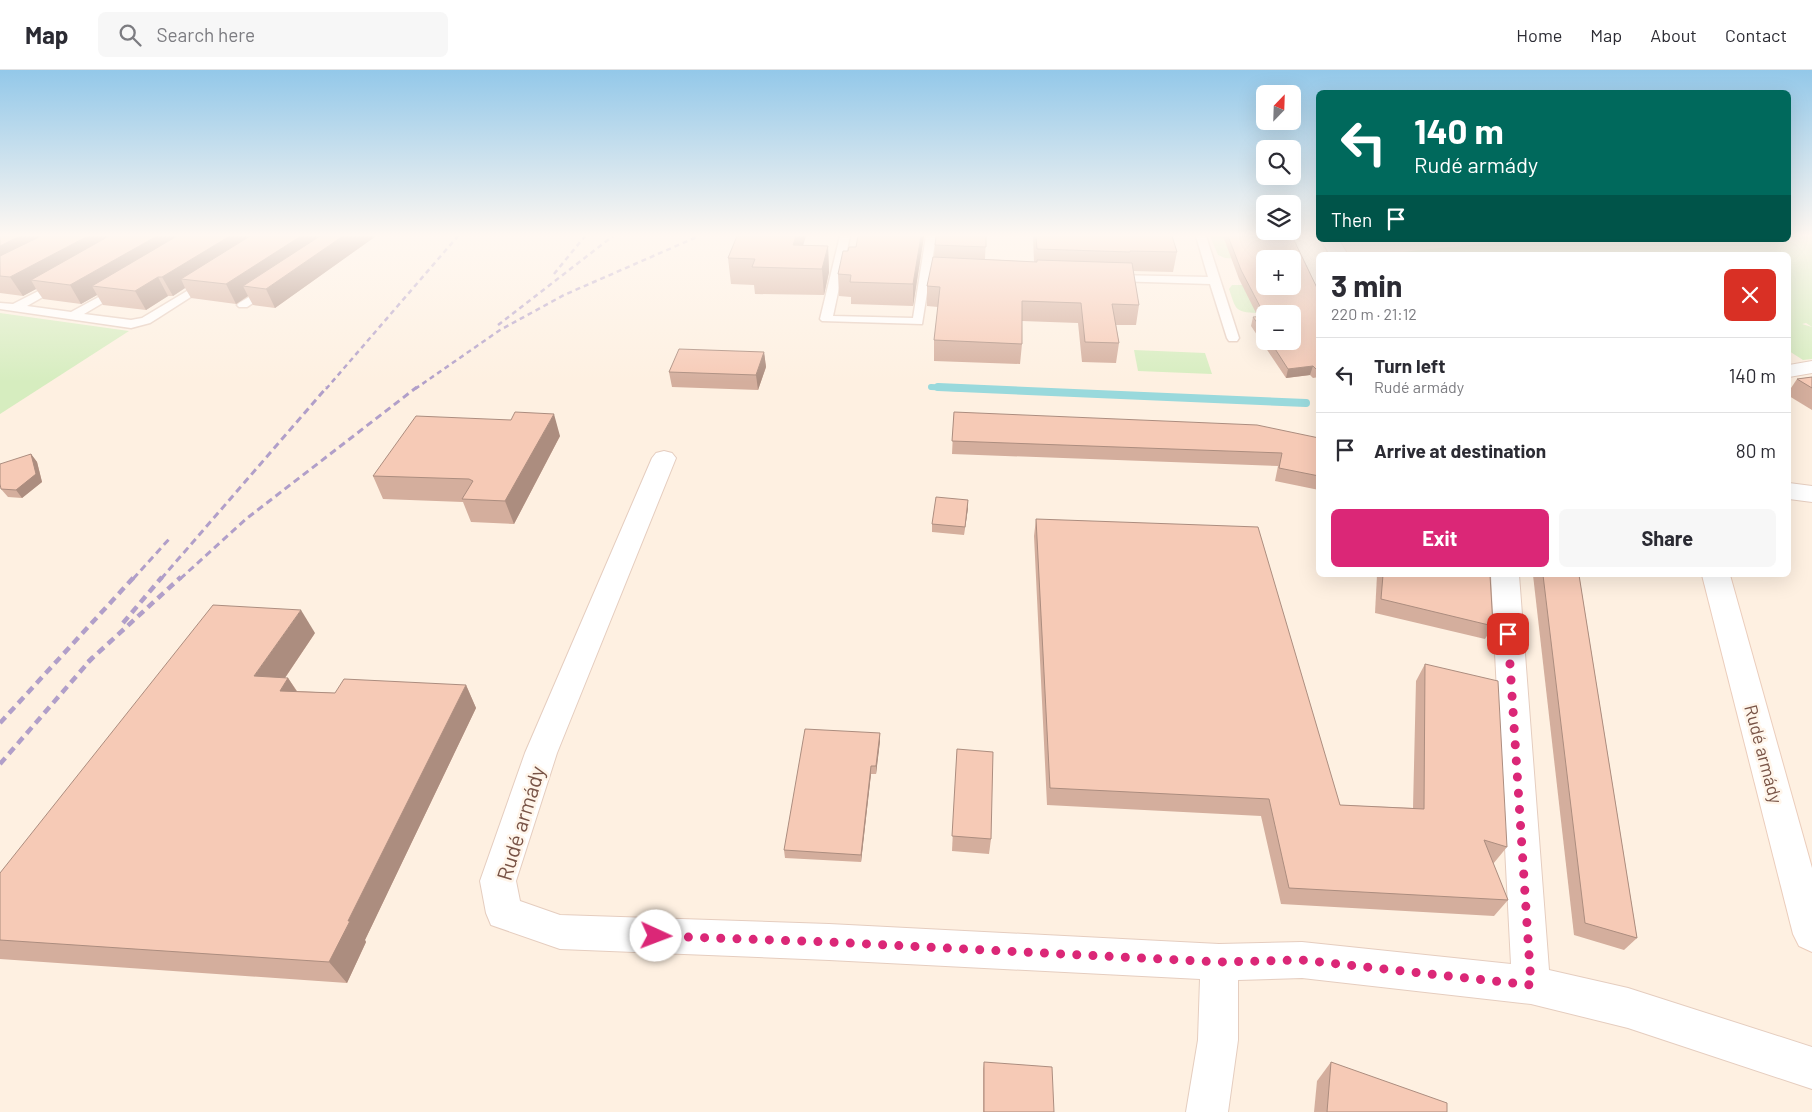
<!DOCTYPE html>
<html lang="en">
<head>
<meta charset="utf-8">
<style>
	:root { --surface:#fff; --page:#f7f7f7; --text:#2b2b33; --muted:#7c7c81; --line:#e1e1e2; --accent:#db2777 }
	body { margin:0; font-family:Barlow,sans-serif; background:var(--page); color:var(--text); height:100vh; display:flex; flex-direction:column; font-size:19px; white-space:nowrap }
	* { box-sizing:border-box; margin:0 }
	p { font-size:16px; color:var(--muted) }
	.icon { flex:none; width:28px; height:28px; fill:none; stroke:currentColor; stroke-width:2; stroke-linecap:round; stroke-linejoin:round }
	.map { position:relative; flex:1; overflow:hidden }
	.side { position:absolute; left:1316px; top:182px; width:475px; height:325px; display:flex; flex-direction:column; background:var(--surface); border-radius:8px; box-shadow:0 5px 20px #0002 }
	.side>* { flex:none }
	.banner { position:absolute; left:1316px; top:20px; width:475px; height:152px; border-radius:8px; box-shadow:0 5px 20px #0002; background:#00695c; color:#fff; overflow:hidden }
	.needle { width:32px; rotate:23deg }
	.controls { position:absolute; left:1256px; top:15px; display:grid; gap:10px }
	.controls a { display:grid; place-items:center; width:45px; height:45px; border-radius:8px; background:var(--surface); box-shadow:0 5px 20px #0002; font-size:25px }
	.pin { position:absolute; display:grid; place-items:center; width:42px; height:42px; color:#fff; margin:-21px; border-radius:10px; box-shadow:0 2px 8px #0006 }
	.me { position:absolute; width:55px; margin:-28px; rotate:92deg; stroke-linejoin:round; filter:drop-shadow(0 0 4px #0008) }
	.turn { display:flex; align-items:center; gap:18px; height:105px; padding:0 15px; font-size:22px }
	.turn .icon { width:65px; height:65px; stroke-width:2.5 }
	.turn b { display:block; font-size:35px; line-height:42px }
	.then { display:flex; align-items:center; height:48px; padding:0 15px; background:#0003; gap:10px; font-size:19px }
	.round { display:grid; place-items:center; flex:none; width:52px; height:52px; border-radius:8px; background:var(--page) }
	.overview { display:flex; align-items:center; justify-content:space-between; height:85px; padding:0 15px }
	h1 { font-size:30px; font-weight:700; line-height:38px }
	.action { display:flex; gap:10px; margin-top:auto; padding:10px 15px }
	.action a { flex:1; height:58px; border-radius:8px; background:var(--accent); color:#fff; font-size:20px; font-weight:700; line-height:58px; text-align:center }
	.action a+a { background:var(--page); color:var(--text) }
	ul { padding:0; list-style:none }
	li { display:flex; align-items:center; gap:15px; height:75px; padding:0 15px; border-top:1px solid var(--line) }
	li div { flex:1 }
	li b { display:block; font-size:19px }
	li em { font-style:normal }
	header { display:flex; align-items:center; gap:30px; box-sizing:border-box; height:70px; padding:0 25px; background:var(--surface); border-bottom:1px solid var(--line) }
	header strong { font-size:24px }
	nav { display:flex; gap:28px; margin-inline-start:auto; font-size:18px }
	.search { width:350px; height:45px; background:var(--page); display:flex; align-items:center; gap:12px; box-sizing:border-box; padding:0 18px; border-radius:8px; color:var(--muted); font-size:19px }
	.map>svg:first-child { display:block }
	.green { fill:#d6edbf }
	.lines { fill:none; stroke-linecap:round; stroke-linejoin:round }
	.stream-far1 { stroke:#99d9dc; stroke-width:6 }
	.stream { stroke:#99d9dc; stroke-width:8 }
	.lane-casing { stroke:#e5cdbf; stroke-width:3 }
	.street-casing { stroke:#e5cdbf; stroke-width:2 }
	.secondary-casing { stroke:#ebcdbc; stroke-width:2 }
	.lane { fill:#fff; fill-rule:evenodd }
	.street { fill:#fff; fill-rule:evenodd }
	.secondary { fill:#fff; fill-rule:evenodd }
	.rail-far2 { stroke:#b19fc9; stroke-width:2.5; stroke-dasharray:5 4; stroke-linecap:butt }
	.rail-far1 { stroke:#b19fc9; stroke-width:3; stroke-dasharray:7 4.5; stroke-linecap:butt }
	.rail { stroke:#b19fc9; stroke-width:4.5; stroke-dasharray:8 5.5; stroke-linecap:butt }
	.wall { fill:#d4ae9d; fill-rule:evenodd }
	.shaded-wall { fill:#ac8d7f }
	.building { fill:#f6cab6; stroke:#ac8d7f; fill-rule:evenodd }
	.route { stroke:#db2777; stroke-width:9; stroke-dasharray:0 16.2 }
	.labels { text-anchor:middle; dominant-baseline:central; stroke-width:5; stroke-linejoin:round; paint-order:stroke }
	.street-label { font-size:18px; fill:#785346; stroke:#fff5ea }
	.near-street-label { font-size:21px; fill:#785346; stroke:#fff5ea }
</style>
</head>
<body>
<header>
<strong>Map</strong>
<div class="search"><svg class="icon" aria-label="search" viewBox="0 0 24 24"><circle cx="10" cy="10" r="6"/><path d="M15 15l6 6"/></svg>Search here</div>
<nav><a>Home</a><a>Map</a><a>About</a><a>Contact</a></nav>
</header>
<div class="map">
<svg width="1812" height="1042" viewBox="0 0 1812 1042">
	<rect width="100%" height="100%" fill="#fef0e1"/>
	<g class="green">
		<polygon points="1210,166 1235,166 1243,189 1225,188 1218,185"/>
		<polygon points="1789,166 1812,166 1812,257 1806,253 1802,254 1812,257 1812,289 1803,290 1789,281 1789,185 1373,185 1517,170 1789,170"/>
		<path d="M1232,215H1246L1257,243C1234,242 1236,239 1229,219Z"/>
		<polygon points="0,243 129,261 0,344"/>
		<polygon points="1134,280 1205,283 1212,304 1138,301"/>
	</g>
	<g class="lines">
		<polyline class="stream-far1" points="931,317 967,319"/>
		<polyline class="stream" points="938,317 1306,333"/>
		<g class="lane-casing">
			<g id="lane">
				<polygon points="840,166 850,166 833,246 913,248 926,166 936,166 922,254 822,251 820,249"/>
				<polygon points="1196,166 1206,166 1239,268 1237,271 1229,271 1227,268 1210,214 1114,211 1109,208 1114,205 1208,207"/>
				<polygon points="207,209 211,210 213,212 211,214 158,248 150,253 131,258 0,239 0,233 13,234 58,211 64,214 62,216 27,236 71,242 119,216 123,217 125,219 123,221 84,244 131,250 142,248"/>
				<polygon points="269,215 273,216 275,218 273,220 247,237 239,237 237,235 239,233"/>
			</g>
		</g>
		<g class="street-casing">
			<g id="street">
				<polygon points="1812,291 1812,303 1789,307 1789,295"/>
				<polygon points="664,381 672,383 676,388 557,683 516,811 520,831 560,845 829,854 1219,874 1302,872 1511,894 1491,505 1519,505 1549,900 1628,918 1812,977 1812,1019 1628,958 1531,934 1302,908 1238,910 1238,970 1228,1042 1186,1042 1198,970 1200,909 829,890 560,879 491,855 486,843 480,811 525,683 652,388 656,383"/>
				<polygon points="1789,413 1812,416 1812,432 1789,429"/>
			</g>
		</g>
		<g class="secondary-casing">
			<g id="secondary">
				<polygon points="1321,170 1339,170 1348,185 1330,185"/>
				<polygon points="1702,505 1730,505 1812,798 1812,882 1799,876 1793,864"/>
			</g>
		</g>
		<use href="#lane" class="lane"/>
		<use href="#street" class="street"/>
		<use href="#secondary" class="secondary"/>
		<g class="rail-far2">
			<polyline points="554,204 585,166"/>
			<polyline points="498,255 613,166"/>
			<polyline points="326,319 458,166"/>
			<polyline points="415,319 500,260 564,225 699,166"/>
		</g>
		<g class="rail-far1">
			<polyline points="133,509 170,468"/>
			<polyline points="161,509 327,317"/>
			<polyline points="180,509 246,449 417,317"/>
		</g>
		<g class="rail">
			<polyline points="123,553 162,507"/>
			<polyline points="88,592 181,507"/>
			<polyline points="0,653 134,507"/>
			<polyline points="0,694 93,587"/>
		</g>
	</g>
	<g class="wall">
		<polygon points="0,166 376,166 275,238 253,235 248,226 236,234 191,228 185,218 173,226 168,226 146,240 103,235 97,225 81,234 43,229 36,219 23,226 0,223"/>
		<polygon points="737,166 806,166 803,175 828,176 829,202 824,225 755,224 754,215 731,214 728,188"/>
		<polygon points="924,166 913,236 851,234 851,227 839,226 838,204 848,181 856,177"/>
		<polygon points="986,166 985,189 1034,192 1033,166 1172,166 1177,182 1173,202 1133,201 1139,235 1136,255 1116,255 1119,273 1116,293 1082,292 1078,253 1022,251 1022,274 1020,294 934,291 934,270 938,237 927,236 927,216 934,187 935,175"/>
		<path d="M1223,166H1292L1319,222V307L1313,308L1310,305L1286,308L1251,256L1253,247H1258L1239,209ZM1265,244L1292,271H1265Z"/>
		<polygon points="764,282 766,297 758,320 672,317 669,302"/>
		<polygon points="1812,307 1812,340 1789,326 1789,321 1797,309"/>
		<polygon points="954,342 1319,368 1319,420 1275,411 1278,396 952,384"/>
		<polygon points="560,366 514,454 471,452 463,432 383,429 373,406"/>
		<polygon points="31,384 37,392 42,412 22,428 8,427 1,419"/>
		<polygon points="968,438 964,465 932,462 932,454"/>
		<polygon points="1036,449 1340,735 1413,738 1416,611 1425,594 1507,777 1493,794 1508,830 1494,846 1281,834 1261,746 1047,735 1034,466"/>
		<polygon points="1377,505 1490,505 1493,556 1485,569 1375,543"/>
		<polygon points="1533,505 1579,505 1637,868 1624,880 1574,865"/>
		<polygon points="315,563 285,608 288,608 297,621 335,623 466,615 476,638 365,870 366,872 347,913 0,889 0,803"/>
		<polygon points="880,663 880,671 876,704 871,704 861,792 785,788 784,780"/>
		<polygon points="957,679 991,769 989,784 952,781"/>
		<polygon points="984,992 1054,1042 983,1042 983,999"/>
		<polygon points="1331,992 1447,1042 1314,1042 1317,1011"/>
	</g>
	<g class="shaded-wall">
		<polygon points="20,166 67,166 0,201 0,176"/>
		<polygon points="88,166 132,166 31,210 36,219 23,226 10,207"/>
		<polygon points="157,166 198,166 92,216 97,225 81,234 70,215"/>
		<polygon points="230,166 267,166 181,209 185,218 173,226 162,207"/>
		<polygon points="301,166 336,166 243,216 248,226 236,234 226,214"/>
		<polygon points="343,166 376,166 275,238 266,219"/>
		<polygon points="796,166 806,166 796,198 793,175"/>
		<polygon points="921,166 924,166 913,236 913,214"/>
		<polygon points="828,176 829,202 824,225 822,199"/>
		<polygon points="158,207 168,226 146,240 135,221"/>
		<polygon points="764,282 766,297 758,320 756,305"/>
		<polygon points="1313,296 1310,305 1286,308 1288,299"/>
		<polygon points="554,344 560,366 514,454 505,431"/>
		<polygon points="31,384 37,392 42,412 22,428 16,420"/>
		<polygon points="968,430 968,438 964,465 965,457"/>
		<polygon points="301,540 315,563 270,630 254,606"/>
		<polygon points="288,608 303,631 280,621"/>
		<polygon points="466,615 476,638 365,870 366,872 347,913 329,892 348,851"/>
		<polygon points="880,663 880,671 876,704 876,696"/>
		<polygon points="871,696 871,704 861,792 861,785"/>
	</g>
	<g class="building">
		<polygon points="0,166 20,166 0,176"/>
		<polygon points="41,166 88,166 10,207 0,206 0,186"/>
		<polygon points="109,166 157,166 70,215 31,210"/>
		<polygon points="177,166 230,166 162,207 158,207 135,221 92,216"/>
		<polygon points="250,166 301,166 226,214 181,209"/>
		<polygon points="320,166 343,166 266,219 243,216"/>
		<polygon points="737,166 796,166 793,175 828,176 822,199 752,197 755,189 728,188"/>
		<polygon points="858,166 921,166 913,214 850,212 851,205 838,204 843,181 848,181 849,177 856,177"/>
		<polygon points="936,166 986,166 986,177 935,175"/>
		<polygon points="1036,166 1172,166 1177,182 1130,181 1130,182 1037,179"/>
		<path d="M1228,166H1292L1319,222V299H1316L1313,296L1288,299L1270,271H1292V244H1265V264L1253,247L1265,246L1241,200ZM1265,189H1292V216H1265Z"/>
		<polygon points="933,187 1037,192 1037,190 1132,193 1139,235 1112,234 1119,273 1085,272 1081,233 1022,231 1022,274 934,270 940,217 927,216"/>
		<polygon points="679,279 764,282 756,305 669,302"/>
		<polygon points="1812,307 1812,318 1797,309"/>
		<polygon points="515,342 554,344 505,431 462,429 473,411 469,409 373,406 416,346 511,350"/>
		<polygon points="954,342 1257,355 1319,368 1319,406 1279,398 1282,383 952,371"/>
		<polygon points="31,384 36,404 16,420 1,419 0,414 0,394"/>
		<polygon points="936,427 968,430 965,457 932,454"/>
		<polygon points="1036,449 1258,457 1340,735 1424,739 1425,594 1498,611 1507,777 1484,770 1508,830 1289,818 1269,729 1050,718"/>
		<polygon points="1383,505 1490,505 1493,556 1381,529"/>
		<polygon points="1543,505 1579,505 1637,868 1585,853"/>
		<polygon points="213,535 301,540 254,606 288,608 280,621 335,623 344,609 466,615 348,851 350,851 329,892 0,870 0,803"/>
		<polygon points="805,659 880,663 876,696 871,696 861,785 784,780"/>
		<polygon points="957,679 993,682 991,769 952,766"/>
		<polygon points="984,992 1052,997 1054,1042 984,1042"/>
		<polygon points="1331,992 1447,1033 1447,1042 1327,1042"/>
	</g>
	<linearGradient id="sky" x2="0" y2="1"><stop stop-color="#93c8e9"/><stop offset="0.53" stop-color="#fff8f2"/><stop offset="1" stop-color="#fff8f2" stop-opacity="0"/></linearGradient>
	<rect width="1812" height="312" fill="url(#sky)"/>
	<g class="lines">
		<polyline class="route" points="656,866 829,872 1219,892 1302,890 1531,915 1508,564"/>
	</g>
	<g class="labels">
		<g class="street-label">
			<text transform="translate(1764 684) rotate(75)">Rudé armády</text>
		</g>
		<g class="near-street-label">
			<text transform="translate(520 753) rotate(-73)">Rudé armády</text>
		</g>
	</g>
</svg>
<div class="controls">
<a><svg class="needle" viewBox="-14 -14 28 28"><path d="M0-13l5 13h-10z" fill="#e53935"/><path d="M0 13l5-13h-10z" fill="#7c7c81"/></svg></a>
<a><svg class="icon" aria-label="search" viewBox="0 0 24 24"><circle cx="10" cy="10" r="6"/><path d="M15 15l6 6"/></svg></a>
<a><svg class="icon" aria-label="layers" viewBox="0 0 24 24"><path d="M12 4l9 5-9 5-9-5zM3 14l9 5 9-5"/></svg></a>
<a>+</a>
<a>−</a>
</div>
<div class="pin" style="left:1508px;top:564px;background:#d93025"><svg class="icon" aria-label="arrive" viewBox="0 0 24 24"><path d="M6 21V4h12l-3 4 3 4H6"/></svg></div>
<svg class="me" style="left:656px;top:866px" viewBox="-20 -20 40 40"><circle r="19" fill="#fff"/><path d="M0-13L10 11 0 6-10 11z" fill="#db2777"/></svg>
<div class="banner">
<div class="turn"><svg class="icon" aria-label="left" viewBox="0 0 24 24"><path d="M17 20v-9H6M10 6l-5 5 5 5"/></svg><div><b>140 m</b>Rudé armády</div></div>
<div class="then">Then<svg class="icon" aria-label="arrive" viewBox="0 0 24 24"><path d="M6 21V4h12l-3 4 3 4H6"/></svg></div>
</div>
<section class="side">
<div class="overview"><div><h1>3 min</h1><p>220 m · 21:12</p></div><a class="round" style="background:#d93025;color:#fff"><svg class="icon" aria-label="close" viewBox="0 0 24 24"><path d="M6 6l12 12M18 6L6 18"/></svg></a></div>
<ul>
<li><svg class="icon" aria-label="left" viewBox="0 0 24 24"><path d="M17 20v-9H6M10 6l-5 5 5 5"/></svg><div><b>Turn left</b><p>Rudé armády</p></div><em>140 m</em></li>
<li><svg class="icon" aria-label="arrive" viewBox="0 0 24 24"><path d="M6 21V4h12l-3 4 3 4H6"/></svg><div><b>Arrive at destination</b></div><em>80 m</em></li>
</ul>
<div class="action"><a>Exit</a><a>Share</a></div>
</section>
</div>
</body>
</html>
